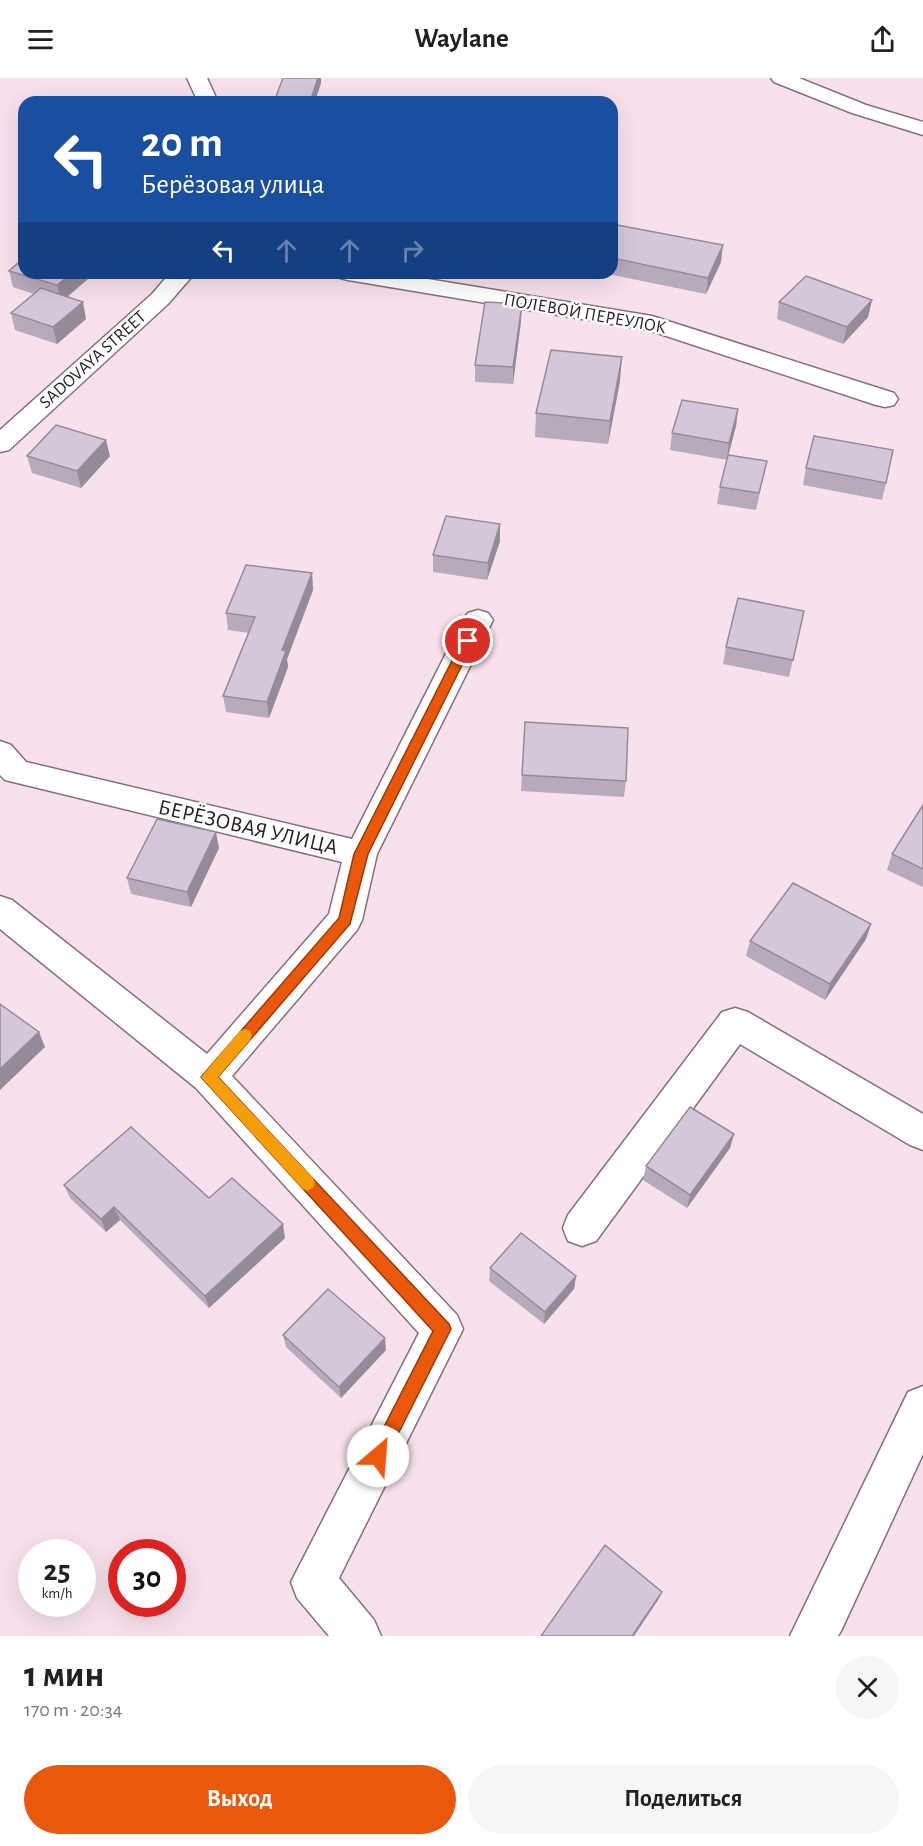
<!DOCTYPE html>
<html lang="ru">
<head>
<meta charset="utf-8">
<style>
	:root { --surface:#fff; --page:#f6f6f6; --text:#202124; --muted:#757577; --accent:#ea580c }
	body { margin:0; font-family:"Alegreya Sans",sans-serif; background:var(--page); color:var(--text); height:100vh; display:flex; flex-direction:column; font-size:22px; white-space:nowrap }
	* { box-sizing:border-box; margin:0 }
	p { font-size:20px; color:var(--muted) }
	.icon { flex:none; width:33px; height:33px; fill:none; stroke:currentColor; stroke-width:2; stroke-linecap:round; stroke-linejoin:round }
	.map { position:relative; height:1558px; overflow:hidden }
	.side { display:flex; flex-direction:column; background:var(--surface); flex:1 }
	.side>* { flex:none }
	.top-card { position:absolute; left:18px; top:18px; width:600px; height:183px; border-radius:18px; box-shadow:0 6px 24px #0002; background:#1a4fa0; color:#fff; overflow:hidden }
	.speed { position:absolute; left:18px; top:1461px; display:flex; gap:12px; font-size:30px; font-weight:700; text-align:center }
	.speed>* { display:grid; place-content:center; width:78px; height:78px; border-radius:50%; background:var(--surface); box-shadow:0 6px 24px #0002; line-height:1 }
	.speed small { font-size:15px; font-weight:400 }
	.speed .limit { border:9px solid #d22; background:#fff; color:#111 }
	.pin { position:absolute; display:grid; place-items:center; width:51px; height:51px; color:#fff; margin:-26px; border:3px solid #fff; border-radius:50%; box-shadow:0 2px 6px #0007 }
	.me { position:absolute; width:66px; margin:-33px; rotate:27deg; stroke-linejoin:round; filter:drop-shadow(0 0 4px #0008) }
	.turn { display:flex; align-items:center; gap:21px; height:126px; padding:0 24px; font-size:27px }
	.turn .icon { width:78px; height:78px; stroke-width:2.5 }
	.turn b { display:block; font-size:42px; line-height:51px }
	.lanes { display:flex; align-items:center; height:57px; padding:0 24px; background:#0003; justify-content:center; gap:30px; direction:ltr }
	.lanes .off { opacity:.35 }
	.round { display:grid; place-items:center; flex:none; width:63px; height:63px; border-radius:32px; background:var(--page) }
	.headline { display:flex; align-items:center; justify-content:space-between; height:102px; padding:0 24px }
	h1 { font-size:36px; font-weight:700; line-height:45px }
	.button { display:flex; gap:12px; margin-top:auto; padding:12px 24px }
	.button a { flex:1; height:69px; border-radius:36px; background:var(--accent); color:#fff; font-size:24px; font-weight:700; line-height:69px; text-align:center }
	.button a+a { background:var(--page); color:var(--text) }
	header { display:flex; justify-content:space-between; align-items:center; height:78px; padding:0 24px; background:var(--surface); font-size:27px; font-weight:700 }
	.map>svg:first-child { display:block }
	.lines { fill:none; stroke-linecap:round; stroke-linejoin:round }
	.minor-casing { stroke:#84707b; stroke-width:3 }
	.minor { fill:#fff; fill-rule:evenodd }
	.wall { fill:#b6abbb }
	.shaded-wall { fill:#948b99 }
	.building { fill:#d4c7da; stroke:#948b99; stroke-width:1.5 }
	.route { fill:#ea580c; stroke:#983908; stroke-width:1.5 }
	.slow { fill:#f59e0b }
	.labels { text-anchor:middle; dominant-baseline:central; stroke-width:5; stroke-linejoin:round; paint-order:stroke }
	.far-street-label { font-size:18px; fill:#261e22; stroke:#fff }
	.street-label { font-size:22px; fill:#261e22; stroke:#fff }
</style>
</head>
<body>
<header><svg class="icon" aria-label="menu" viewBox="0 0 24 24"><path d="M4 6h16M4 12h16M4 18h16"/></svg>Waylane<svg class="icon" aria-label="share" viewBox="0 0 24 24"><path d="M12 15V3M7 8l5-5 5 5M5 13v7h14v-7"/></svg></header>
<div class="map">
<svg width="923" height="1558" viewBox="0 0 923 1558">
	<rect width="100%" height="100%" fill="#f8e1ec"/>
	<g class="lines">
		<g class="minor-casing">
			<g id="minor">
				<polygon points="187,0 207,0 218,24 198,24"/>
				<polygon points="771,0 799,0 866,27 923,44 923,57 852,35 774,4"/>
				<polygon points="170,195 195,195 168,226 9,372 0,374 0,352 152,216"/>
				<polygon points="336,195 391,195 652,238 894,315 898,321 894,327 885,329 876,327 648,252 348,202 340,200"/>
				<polygon points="478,532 488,535 493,542 377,776 362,842 357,852 232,998 457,1237 463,1251 339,1500 374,1542 381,1558 329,1558 297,1520 291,1504 419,1255 196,1010 0,851 0,818 12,822 207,976 329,836 342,784 5,702 0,697 0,663 11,667 26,684 352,761 463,542 468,535"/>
				<polygon points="735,930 748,934 923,1036 923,1072 910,1067 740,966 596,1163 582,1168 568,1163 563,1150 568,1137 722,934"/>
				<polygon points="923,1308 923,1376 841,1553 838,1558 790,1558 908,1314"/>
			</g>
		</g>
		<use href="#minor" class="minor"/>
	</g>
	<g class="wall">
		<polygon points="612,146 721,184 706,216 603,195 612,195"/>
		<polygon points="9,193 24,195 95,195 67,219 86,241 57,266 15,252 11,235 34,216 13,209"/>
		<polygon points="872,222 868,239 843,266 777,241 779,224"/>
		<polygon points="521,243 513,306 475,304 475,287"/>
		<polygon points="620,303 608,366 535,359 536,335"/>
		<polygon points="738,331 736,348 727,382 670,372 672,355"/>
		<polygon points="27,378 110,378 81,410 32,395"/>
		<polygon points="767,383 756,432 717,426 720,409"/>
		<polygon points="806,390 886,405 882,422 803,407"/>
		<polygon points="500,446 500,463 487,502 433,494 433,477"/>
		<polygon points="312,495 313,512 287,581 288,589 269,640 226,634 223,618 249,555 228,552 226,535"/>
		<polygon points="804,533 789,599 723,586 726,569"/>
		<polygon points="522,697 626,703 624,719 521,713"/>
		<polygon points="923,727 923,809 887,792 892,776"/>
		<polygon points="219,770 191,829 131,816 127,800"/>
		<polygon points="871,846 866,861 825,922 746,878 750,863"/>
		<polygon points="734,1056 730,1070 687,1130 643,1102 646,1088"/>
		<polygon points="64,1107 209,1120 285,1160 209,1230 120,1142 106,1154 70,1120"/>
		<polygon points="490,1190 576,1198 574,1211 544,1246 489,1203"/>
		<polygon points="283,1257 386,1272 341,1320 286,1269"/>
	</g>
	<g class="shaded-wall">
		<polygon points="318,0 321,0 321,5 315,24 310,24"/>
		<polygon points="723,167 721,184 706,216 708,200"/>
		<polygon points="72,195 95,195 61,224 57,207"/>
		<polygon points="872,222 868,239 843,266 847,249"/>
		<polygon points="83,224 86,241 57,266 53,249"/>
		<polygon points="522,226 521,243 513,306 513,289"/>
		<polygon points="622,279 620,303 608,366 610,343"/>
		<polygon points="738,331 736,348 727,382 729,365"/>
		<polygon points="106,362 110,378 81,410 77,393"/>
		<polygon points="500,446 500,463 487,502 488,485"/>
		<polygon points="312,495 313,512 287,581 288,589 269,640 267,624 282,572"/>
		<polygon points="216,754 219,770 191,829 187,814"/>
		<polygon points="871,846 866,861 825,922 830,906"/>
		<polygon points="39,954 45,969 0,1012 0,991"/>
		<polygon points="734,1056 730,1070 687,1130 690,1117"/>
		<polygon points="114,1129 120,1142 106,1154 101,1141"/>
		<polygon points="283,1146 285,1160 209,1230 205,1218"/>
		<polygon points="576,1198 574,1211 544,1246 545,1234"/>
		<polygon points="385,1260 386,1272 341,1320 339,1309"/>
		<polygon points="662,1514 658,1522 634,1558 632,1558"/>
	</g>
	<g class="building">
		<polygon points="283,0 318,0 310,24 274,24"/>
		<polygon points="612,146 723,167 708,200 612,180"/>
		<polygon points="24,180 24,195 72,195 57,207 9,193"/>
		<polygon points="806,198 872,222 847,249 779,224"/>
		<polygon points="41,210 83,224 53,249 11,235"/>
		<polygon points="485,224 522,226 513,289 475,287"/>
		<polygon points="551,272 622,279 610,343 536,335"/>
		<polygon points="682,322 738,331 729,365 672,355"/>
		<polygon points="56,347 106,362 77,393 27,378"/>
		<polygon points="814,358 893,372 886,405 806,390"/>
		<polygon points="728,377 767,383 759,415 720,409"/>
		<polygon points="446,438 500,446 488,485 433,477"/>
		<polygon points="246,487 312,495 282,572 286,573 267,624 223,618 255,539 226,535"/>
		<polygon points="738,520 804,533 793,582 726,569"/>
		<polygon points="525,644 628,650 626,703 522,697"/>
		<polygon points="923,727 923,791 892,776"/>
		<polygon points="157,741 216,754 187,814 127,800"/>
		<polygon points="793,805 871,846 830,906 750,863"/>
		<polygon points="0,926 39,954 0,991"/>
		<polygon points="690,1029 734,1056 690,1117 646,1088"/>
		<polygon points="131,1049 209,1120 232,1100 283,1146 205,1218 114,1129 101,1141 64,1107"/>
		<polygon points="521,1155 576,1198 545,1234 490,1190"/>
		<polygon points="328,1211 385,1260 339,1309 283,1257"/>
		<polygon points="605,1467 662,1514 632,1558 541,1558"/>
	</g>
	<polygon class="route" points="468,558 474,563 368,776 350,846 218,999 449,1246 451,1251 384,1384 378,1387 372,1384 369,1378 433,1253 201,999 339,840 354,776 462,563"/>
	<polygon class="slow" points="245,951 250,953 252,958 250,962 218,999 313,1100 315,1105 313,1110 307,1113 302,1110 201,999 240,953"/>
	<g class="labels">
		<g class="far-street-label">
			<text transform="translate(585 236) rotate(10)">ПОЛЕВОЙ ПЕРЕУЛОК</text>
			<text transform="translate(93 282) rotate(-42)">SADOVAYA STREET</text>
		</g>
		<g class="street-label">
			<text transform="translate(248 749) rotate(13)">БЕРЁЗОВАЯ УЛИЦА</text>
		</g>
	</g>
</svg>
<div class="speed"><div>25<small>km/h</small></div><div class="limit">30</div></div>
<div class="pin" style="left:468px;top:563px;background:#d93025"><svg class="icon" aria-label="arrive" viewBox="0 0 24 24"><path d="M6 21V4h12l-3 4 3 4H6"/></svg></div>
<svg class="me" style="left:378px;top:1378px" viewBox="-20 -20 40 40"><circle r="19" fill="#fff"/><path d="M0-13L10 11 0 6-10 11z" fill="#ea580c"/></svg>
<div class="top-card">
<div class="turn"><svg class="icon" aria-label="left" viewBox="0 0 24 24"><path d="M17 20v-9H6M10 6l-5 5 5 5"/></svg><div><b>20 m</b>Берёзовая улица</div></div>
<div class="lanes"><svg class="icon" aria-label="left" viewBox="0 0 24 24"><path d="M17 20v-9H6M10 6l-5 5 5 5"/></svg><svg class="icon off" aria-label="ahead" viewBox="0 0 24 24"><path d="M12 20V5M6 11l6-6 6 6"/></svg><svg class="icon off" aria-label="ahead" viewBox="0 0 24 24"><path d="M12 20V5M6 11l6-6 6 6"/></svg><svg class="icon off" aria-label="right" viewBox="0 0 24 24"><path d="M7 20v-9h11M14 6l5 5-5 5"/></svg></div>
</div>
</div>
<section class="side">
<div class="headline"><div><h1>1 мин</h1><p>170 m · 20:34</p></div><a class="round"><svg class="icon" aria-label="close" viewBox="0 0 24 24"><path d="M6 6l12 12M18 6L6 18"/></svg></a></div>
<div class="button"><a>Выход</a><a>Поделиться</a></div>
</section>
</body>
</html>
